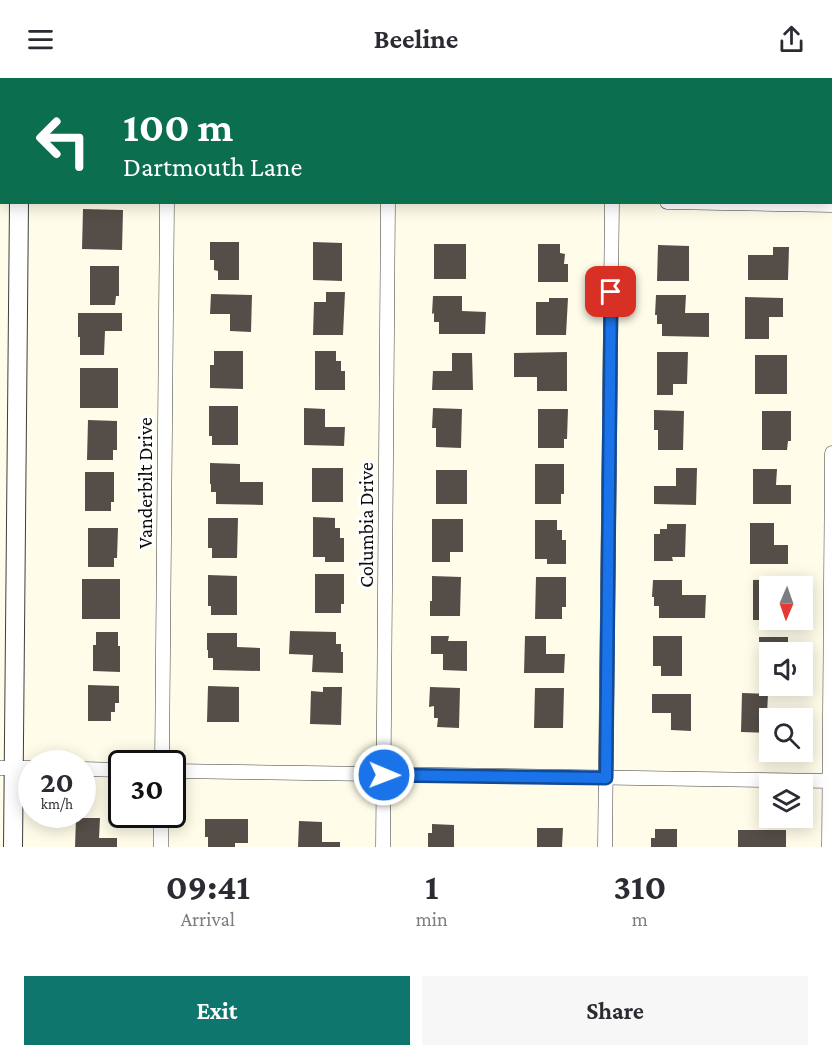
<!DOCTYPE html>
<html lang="en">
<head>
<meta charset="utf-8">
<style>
	:root { --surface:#fff; --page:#f7f7f7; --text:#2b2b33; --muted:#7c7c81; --accent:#0f766e }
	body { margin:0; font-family:"Crimson Pro",serif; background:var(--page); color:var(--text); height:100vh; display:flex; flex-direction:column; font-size:22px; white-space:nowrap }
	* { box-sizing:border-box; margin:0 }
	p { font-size:20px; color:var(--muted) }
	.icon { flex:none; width:33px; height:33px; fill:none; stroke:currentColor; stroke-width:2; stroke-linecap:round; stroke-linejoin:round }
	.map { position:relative; height:769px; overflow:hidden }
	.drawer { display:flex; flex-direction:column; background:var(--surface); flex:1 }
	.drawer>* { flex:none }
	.hud { position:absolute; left:0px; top:0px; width:832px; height:126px; box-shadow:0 3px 15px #0003; background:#0b6e4f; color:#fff; overflow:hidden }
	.needle { width:39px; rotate:182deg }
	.buttons { position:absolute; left:759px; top:498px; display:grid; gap:12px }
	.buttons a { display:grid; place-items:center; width:54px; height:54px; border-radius:0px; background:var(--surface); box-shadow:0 3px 15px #0003; font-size:30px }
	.speed { position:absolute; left:18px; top:672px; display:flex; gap:12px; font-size:30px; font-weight:700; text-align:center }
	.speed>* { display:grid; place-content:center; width:78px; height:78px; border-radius:50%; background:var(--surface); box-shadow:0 3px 15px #0003; line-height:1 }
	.speed small { font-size:15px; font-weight:400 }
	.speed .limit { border:3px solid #111; border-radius:9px; background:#fff; color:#111 }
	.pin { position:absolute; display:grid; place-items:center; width:51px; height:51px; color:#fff; margin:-26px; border-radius:12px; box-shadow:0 3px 9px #0006 }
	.me { position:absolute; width:66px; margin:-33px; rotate:91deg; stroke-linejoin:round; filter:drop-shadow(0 0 4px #0008) }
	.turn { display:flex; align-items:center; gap:21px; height:126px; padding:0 24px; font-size:27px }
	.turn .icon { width:78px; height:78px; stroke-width:2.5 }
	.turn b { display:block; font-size:42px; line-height:51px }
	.eta { display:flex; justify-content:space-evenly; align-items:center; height:102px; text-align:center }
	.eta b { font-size:36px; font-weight:700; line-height:42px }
	.cta { display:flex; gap:12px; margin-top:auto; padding:12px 24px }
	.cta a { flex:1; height:69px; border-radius:0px; background:var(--accent); color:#fff; font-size:24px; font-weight:700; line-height:69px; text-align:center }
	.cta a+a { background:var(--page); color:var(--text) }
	header { display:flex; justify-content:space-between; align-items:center; height:78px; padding:0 24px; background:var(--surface); font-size:27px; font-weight:700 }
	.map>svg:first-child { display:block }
	.building { fill:#554d47 }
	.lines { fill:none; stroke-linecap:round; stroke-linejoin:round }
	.minor-casing { stroke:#3e3e3e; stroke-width:15 }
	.tertiary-casing { stroke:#3e3e3e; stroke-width:20 }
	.minor { stroke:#fff; stroke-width:14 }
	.tertiary { stroke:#fff; stroke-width:18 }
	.route-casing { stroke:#114b97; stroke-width:15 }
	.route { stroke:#1a73e8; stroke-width:10 }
	.labels { text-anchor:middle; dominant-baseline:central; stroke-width:6; stroke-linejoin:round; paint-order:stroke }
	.street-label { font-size:20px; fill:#0b0b0b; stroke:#fff }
</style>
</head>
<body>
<header><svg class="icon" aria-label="menu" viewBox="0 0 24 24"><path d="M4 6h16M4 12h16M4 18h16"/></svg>Beeline<svg class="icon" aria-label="share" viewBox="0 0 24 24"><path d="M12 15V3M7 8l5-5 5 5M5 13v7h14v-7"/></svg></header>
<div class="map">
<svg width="832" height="769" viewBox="0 0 832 769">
	<rect width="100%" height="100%" fill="#fffde9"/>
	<g class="building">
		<polygon points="83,131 123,132 122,172 82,171"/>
		<polygon points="210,164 239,164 239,202 218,202 218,193 214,192 214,182 210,182"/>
		<polygon points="313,164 342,165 342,203 313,202"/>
		<rect x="434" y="166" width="32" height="35"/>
		<polygon points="538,166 560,166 560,175 565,176 564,186 568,186 568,204 538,204"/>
		<polygon points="658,167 689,168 689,203 657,203"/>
		<polygon points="773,169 789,169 788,202 748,202 748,177 773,177"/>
		<polygon points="90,188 119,188 119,218 116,218 115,227 90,227"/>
		<polygon points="326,214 345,214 343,257 313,257 314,224 326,224"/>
		<polygon points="211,216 252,217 251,254 230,253 230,236 210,236"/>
		<polygon points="656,217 686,217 685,235 709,235 709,259 662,258 662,246 657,246 657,237 655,237"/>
		<polygon points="433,218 462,218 462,233 486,234 485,256 439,256 439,244 434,244 434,235 432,236"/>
		<polygon points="745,219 783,220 783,239 769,239 769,261 745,261"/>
		<polygon points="549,220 568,220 566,257 536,257 536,224 549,224"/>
		<polygon points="78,235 122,235 122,253 105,253 104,277 80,277 80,259 78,259"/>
		<polygon points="214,273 243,273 243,311 210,310 210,287 214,287"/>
		<polygon points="315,273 336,273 336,283 341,283 341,293 345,293 345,312 315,312"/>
		<polygon points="567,274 567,313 537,313 537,299 514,299 514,275"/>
		<polygon points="657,274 688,274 687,306 673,306 673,317 657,317"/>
		<polygon points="452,275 472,275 473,312 432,312 433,293 452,293"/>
		<rect x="755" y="277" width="32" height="39"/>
		<rect x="80" y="290" width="38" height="40"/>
		<polygon points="209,328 238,328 238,367 212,367 212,358 209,358"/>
		<polygon points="304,330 325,331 325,349 345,349 344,368 304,367"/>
		<polygon points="433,330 462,331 461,370 436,369 436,350 432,350"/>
		<polygon points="538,331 568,331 567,361 564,361 564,370 538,370"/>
		<polygon points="654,332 684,333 683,372 658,372 658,352 654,352"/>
		<polygon points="762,333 791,333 791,363 788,363 787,372 762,372"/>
		<polygon points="88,342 117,343 117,372 113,372 113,382 87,382"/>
		<polygon points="210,385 240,386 240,404 263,404 263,427 216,426 216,414 211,414 211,406 210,406"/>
		<polygon points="535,386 564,386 564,416 561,416 561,426 535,426"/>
		<rect x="312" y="390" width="31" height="34"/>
		<polygon points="676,390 697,390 696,427 654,426 654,408 676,408"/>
		<polygon points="753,391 777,391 776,407 791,407 791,426 753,426"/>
		<rect x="436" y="392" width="31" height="34"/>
		<polygon points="85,394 114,394 114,424 111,424 111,433 85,433"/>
		<polygon points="313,439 335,440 335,450 340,450 340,460 344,460 344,484 325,484 325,479 313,479"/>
		<polygon points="208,440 238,440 237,480 212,480 212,470 208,470"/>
		<polygon points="432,441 463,441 463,474 450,474 450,484 432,484"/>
		<polygon points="535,442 557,442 557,452 562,452 562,462 566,462 566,486 547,486 547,481 535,481"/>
		<polygon points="750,445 774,445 774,467 788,467 788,486 750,486"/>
		<polygon points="667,446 686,446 685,479 672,479 673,483 654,483 654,456 660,456 660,451 667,451"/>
		<polygon points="88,450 118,450 117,480 114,480 114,489 88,489"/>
		<polygon points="315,496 344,496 344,526 341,526 341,535 315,535"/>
		<polygon points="208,497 237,498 237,537 211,537 211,528 208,528"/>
		<polygon points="432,498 461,499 460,538 430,538 430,523 432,523"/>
		<polygon points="536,499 566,499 566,529 562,529 562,541 535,541"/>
		<rect x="82" y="501" width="38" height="40"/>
		<polygon points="786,501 786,508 770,508 770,542 753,542 753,502"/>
		<polygon points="653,502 682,502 682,517 706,517 705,540 659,540 659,528 654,528 654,519 652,519"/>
		<polygon points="290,553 336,554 336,566 341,566 341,574 343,574 343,595 312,594 313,577 289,576"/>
		<polygon points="96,554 118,554 118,568 120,568 120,594 93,593 93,567 96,567"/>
		<polygon points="207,555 237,555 237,569 260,570 260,593 213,592 213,580 208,580 208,572 207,572"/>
		<polygon points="431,558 449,558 448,563 467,563 467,593 443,592 443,576 431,576"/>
		<polygon points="525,558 546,558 546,576 565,576 564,595 524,595"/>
		<polygon points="653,558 682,558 682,598 661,598 661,588 653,588"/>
		<polygon points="759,559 788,559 788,574 770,574 770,599 759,599"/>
		<polygon points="88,607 119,608 119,625 115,625 115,634 111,634 111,643 88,643"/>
		<polygon points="208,608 239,609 239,644 207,644"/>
		<polygon points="323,609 342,609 341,647 310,646 311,613 323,614"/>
		<polygon points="430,609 460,610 459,650 437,649 438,640 434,640 434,628 429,629"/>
		<polygon points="535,610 564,610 563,650 534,650"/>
		<polygon points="742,615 768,616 767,636 787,636 787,640 770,640 770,655 741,654"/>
		<polygon points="652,616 691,616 691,653 671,652 671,635 652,635"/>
		<polygon points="76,740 100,740 99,760 117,760 117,769 75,769"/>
		<polygon points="205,741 248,741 248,765 235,765 235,769 208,769 208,759 205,759"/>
		<polygon points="299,743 322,744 322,764 340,764 340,769 298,769"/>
		<polygon points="432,746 454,747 454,769 428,769 428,755 432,755"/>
		<polygon points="537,750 563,750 562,769 537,769"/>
		<polygon points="655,751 677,751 677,769 651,769 651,760 655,760"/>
		<rect x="738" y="752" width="48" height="17"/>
	</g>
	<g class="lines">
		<g class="minor-casing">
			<g id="minor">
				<polyline points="817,0 818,2"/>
				<polyline points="183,2 183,0"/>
				<polyline points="831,45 832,50"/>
				<polyline points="667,124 832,127"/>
				<polyline points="162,686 167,124"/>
				<polyline points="0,690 32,690"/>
				<polyline points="82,691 122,692"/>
				<polyline points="172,693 832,703"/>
				<polyline points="161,769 161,736"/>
				<polyline points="383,769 388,124"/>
				<polyline points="605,769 612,124"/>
				<polyline points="829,769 832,375"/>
			</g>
		</g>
		<g class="tertiary-casing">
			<g id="tertiary">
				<polyline points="20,2 20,0"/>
				<polyline points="13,769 19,124"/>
			</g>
		</g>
		<use href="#minor" class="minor"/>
		<use href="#tertiary" class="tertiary"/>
	</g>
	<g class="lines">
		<g class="route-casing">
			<polyline id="route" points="384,697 606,700 611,214"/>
		</g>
		<use href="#route" class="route"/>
	</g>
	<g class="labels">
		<g class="street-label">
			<text transform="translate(145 405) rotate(-90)">Vanderbilt Drive</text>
			<text transform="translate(366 447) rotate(-90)">Columbia Drive</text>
		</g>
	</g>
</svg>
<div class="buttons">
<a><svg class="needle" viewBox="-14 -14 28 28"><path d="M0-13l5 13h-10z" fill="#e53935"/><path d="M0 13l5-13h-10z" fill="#7c7c81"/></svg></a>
<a><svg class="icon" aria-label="sound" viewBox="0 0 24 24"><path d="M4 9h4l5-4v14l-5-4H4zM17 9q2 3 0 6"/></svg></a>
<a><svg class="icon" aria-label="search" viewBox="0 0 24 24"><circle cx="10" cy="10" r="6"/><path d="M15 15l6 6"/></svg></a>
<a><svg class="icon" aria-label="layers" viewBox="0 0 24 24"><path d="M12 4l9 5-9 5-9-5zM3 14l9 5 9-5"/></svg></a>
</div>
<div class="speed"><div>20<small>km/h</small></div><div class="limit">30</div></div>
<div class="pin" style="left:611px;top:214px;background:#d93025"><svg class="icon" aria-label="arrive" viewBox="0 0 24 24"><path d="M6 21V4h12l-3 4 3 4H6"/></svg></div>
<svg class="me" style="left:384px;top:697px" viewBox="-20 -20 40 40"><circle r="17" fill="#1a73e8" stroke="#fff" stroke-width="3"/><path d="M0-11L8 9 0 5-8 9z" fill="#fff"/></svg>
<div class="hud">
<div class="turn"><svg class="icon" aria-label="left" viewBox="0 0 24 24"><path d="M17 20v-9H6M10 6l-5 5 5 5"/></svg><div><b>100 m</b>Dartmouth Lane</div></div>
</div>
</div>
<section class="drawer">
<div class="eta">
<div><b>09:41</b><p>Arrival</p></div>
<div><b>1</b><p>min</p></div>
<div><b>310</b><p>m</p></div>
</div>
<div class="cta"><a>Exit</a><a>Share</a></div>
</section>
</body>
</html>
